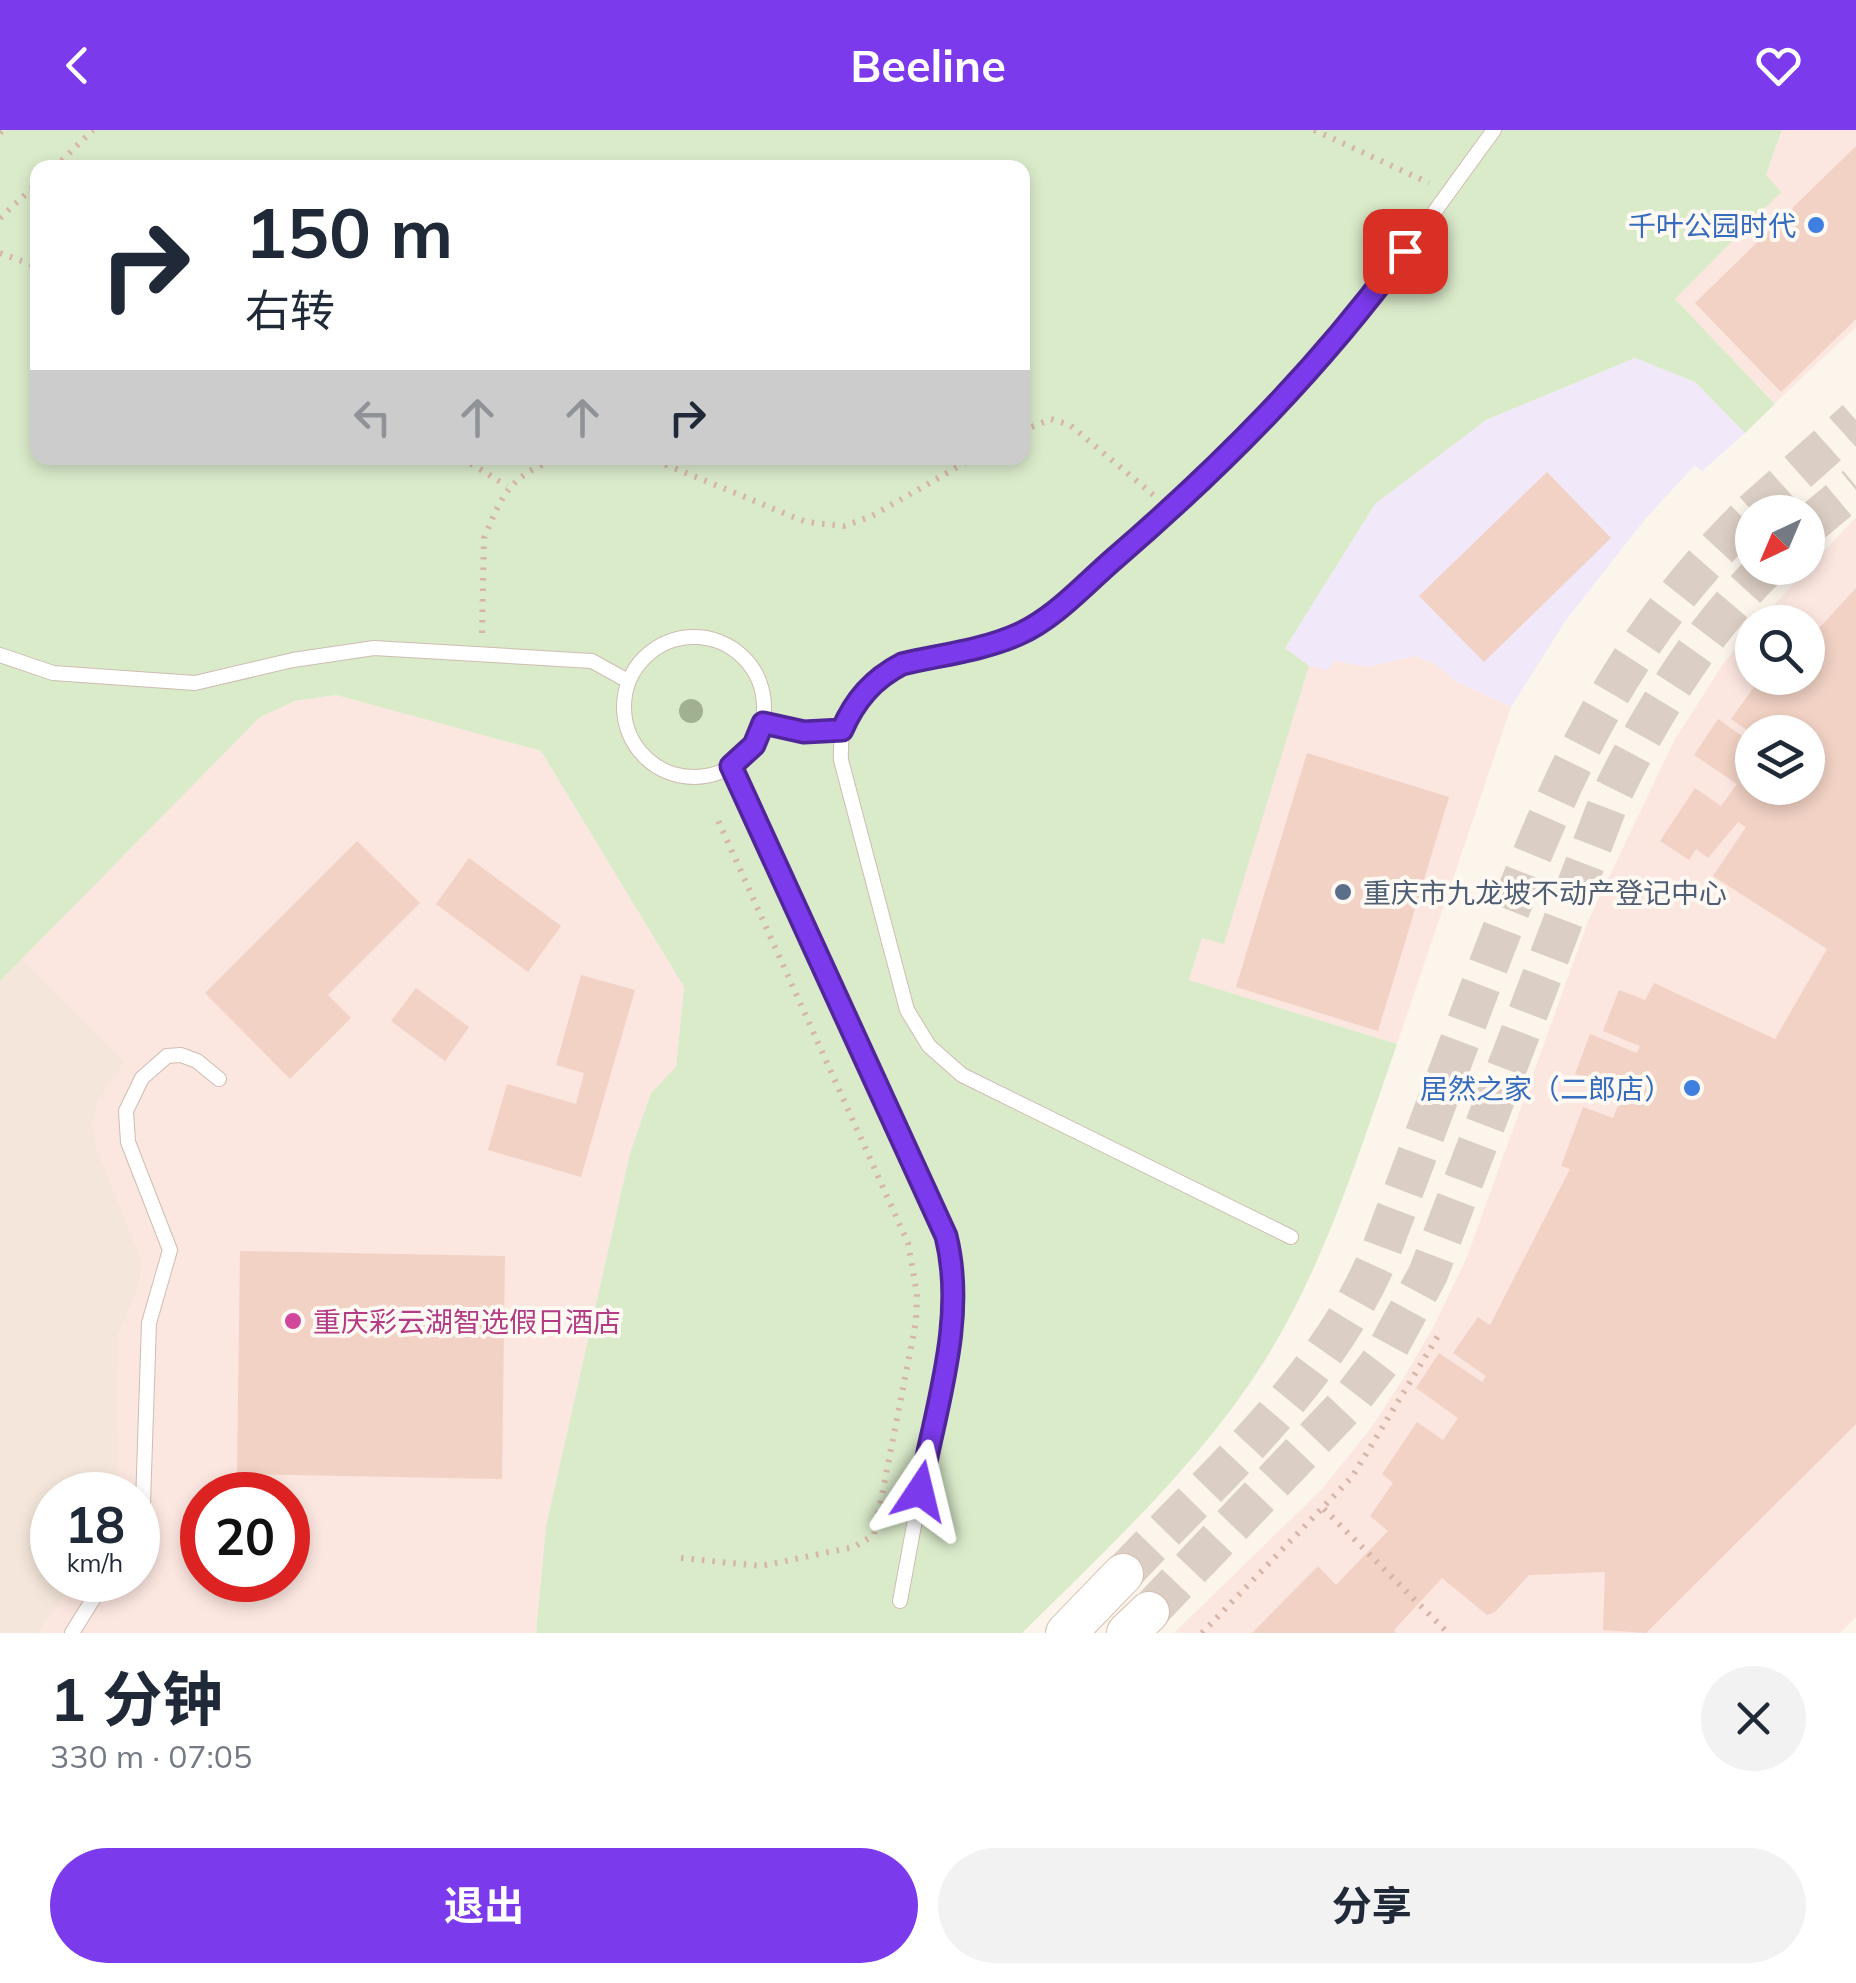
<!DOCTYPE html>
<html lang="zh">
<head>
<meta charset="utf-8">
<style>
	:root { --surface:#fff; --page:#f2f2f3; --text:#1f2937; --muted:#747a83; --accent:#7c3aed }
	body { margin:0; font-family:Mulish,"Noto Sans SC",sans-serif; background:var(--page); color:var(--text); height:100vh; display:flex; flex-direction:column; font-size:38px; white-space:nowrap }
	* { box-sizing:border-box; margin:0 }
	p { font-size:32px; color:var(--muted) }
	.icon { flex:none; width:55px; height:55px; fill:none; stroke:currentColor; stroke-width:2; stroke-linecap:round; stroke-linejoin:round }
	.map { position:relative; height:1503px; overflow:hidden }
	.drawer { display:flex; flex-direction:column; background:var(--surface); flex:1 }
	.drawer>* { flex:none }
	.hud { position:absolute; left:30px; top:30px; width:1000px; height:305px; border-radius:20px; box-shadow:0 5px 15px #0003; background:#fff; color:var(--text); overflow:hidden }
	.needle { width:65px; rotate:224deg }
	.fabs { position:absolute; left:1735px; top:365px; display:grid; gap:20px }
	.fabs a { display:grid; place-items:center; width:90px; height:90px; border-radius:50%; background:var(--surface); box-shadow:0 5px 15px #0003; font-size:50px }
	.speed { position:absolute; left:30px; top:1342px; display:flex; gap:20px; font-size:50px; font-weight:700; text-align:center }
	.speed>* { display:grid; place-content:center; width:130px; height:130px; border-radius:50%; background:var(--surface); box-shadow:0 5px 15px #0003; line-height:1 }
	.speed small { font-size:25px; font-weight:400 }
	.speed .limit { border:15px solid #d22; background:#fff; color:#111 }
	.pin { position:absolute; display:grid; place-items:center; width:85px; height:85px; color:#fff; margin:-42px; border-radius:20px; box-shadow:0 5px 15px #0006 }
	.me { position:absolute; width:110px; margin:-55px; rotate:10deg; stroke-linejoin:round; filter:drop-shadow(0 0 8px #0008) }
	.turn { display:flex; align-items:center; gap:35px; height:210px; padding:0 50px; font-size:45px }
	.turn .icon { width:130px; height:130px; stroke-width:2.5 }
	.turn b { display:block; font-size:70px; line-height:85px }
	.lanes { display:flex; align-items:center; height:95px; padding:0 50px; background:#0003; justify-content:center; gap:50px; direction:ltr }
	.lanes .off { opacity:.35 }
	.round { display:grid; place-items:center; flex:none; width:105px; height:105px; border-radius:52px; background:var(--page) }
	.summary { display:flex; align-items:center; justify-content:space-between; height:170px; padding:0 50px }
	h1 { font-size:60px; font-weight:700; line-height:75px }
	.primary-button { display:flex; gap:20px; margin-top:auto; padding:20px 50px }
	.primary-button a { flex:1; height:115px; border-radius:60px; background:var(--accent); color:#fff; font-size:40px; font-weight:700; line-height:115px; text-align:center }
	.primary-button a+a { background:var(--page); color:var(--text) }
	header { display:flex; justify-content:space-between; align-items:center; height:130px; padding:0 50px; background:var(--accent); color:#fff; font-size:45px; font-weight:700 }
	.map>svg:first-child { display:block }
	.residential { fill:#f4e6da }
	.commercial { fill:#fce6e0; fill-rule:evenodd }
	.education { fill:#f1e8f9 }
	.green { fill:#daebca; fill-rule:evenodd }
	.building { fill:#f1d2c4 }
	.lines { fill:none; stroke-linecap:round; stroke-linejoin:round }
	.secondary-tunnel { stroke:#dbcec4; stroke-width:40; stroke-dasharray:40 20; stroke-linecap:butt }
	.service-casing { stroke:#cfbcb1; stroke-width:16 }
	.secondary-casing { stroke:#d5beb1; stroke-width:42 }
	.path { stroke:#d7b5a6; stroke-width:6; stroke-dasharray:2.5 8; stroke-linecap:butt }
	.service { stroke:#fff; stroke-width:14 }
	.secondary { stroke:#fff; stroke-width:40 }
	.tree { fill:#a1b08f }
	.route-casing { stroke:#51269a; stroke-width:25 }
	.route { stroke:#7c3aed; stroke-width:18 }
	.shop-dot { fill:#3f7fe0; stroke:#fff9f3; stroke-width:4 }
	.service-dot { fill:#5c6f8a; stroke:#fff9f3; stroke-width:4 }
	.hotel-dot { fill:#d1479c; stroke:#fff9f3; stroke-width:4 }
	.labels { text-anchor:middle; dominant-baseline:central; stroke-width:8; stroke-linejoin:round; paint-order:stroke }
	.shop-label { font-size:28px; fill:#366cbe; stroke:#fff9f3; text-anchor:end }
	.service-label { font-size:28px; fill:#4e5e75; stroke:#fff9f3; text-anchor:start }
	.hotel-label { font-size:28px; fill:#b23c85; stroke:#fff9f3; text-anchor:start }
</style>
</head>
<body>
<header><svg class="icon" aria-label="back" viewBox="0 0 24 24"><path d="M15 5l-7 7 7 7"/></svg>Beeline<svg class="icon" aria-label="heart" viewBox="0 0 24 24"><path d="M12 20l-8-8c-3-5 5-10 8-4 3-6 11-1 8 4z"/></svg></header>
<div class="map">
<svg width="1856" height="1503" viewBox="0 0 1856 1503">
	<rect width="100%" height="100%" fill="#fcf5ec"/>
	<polygon class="residential" points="22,828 125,933 98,971 96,1016 142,1131 139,1155 118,1206 119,1365 52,1365 52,1450 77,1450 38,1503 0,1503 0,851"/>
	<g class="commercial">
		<polygon points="1782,0 1856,0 1856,197 1775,273 1674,169 1780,62 1766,46"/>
		<path d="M1856,387V1487L1840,1503H1174L1322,1359L1371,1298L1403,1249L1435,1194L1467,1127L1589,789L1674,611L1723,534L1752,499V548H1808V492H1758ZM1752,602H1808V658H1752Z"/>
		<polygon points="1415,526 1433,533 1457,552 1511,577 1397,914 1189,850 1202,807 1224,813 1309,536 1328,539 1333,530 1368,537"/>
		<path d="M336,565L541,621L684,857L676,938L651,963L630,1023L546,1396L536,1503H38L77,1450H138V1365H119L118,1206L139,1155L142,1131L96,1016L92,994L98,971L124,932L22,828L260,586L296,571ZM202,1365H288V1450H202Z"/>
	</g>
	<polygon class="education" points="1635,228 1695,252 1745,303 1702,341 1695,335 1646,388 1566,490 1511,577 1457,552 1433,533 1415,526 1368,537 1334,531 1328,540 1309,536 1284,519 1375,374 1486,290"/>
	<path class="green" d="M0,0H1782L1766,45L1781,62L1675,169L1775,274L1745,303L1695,252L1635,228L1486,290L1375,374L1285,518L1309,536L1224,814L1202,808L1189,850L1397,914C1361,1017 1329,1122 1273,1217C1207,1327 1112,1414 1022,1503H536L546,1396L630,1023L651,963L676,937L684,857L541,621L336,565L295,571L260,587L0,851ZM38,38H1022V328H38Z"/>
	<g class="building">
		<polygon points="1856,16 1856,189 1781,262 1695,173"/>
		<polygon points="1547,342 1611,408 1484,532 1419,466"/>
		<polygon points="1856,458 1856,1294 1646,1503 1603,1500 1605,1442 1529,1445 1495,1482 1487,1485 1442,1448 1394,1500 1396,1503 1252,1503 1318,1436 1336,1455 1388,1401 1370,1386 1393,1353 1382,1344 1417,1292 1443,1310 1458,1288 1416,1258 1439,1223 1482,1252 1486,1246 1453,1223 1478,1187 1490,1195 1570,1039 1561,1036 1583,977 1613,988 1623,963 1575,944 1590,904 1637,923 1640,916 1603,901 1619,860 1645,870 1654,853 1775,909 1827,819 1713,746 1746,697 1738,692 1708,728 1696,719 1689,730 1660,711 1695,658 1721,676 1737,654 1694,625 1718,589 1752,613 1752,658 1808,658 1808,602 1750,602 1731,589 1757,553 1763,557 1773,548 1808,548 1808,510"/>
		<polygon points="1307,623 1449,667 1378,901 1236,857"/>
		<polygon points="357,711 420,773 328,865 351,888 290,949 205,863"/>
		<polygon points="469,728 561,796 528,842 436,774"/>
		<polygon points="581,845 635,860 581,1047 488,1020 507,954 576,974 584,943 556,935"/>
		<polygon points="416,858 469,897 445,931 391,891"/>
		<polygon points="240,1121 505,1126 502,1349 237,1344"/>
	</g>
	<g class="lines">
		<g class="secondary-tunnel">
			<polyline points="1753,382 1856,290"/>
			<polyline points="1808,396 1856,356"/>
			<path d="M1123,1444C1218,1343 1329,1249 1382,1118C1416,1028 1450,937 1484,847C1553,666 1610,521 1752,383"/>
			<path d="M1149,1482L1351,1270L1381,1231L1428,1144L1611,666C1651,584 1701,502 1766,438"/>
		</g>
		<g class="service-casing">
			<g id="service">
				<circle cx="694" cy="577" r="70"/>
				<polyline points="0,525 53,543 195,553 293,530 374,518 592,531 628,551"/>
				<polyline points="763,593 804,601 842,600"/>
				<polyline points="731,637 936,1077 953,1133 953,1184 900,1471"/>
				<path d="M1291,1107L962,945L929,916L907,880L841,630C836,518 949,535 1018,505C1032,499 1045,489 1056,479C1137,411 1219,342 1291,264C1366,183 1428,89 1494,0"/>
				<polyline points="138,1391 143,1373 149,1193 170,1120 128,1012 126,981 142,948 167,926 181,925 197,931 219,949"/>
				<polyline points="72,1503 105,1450"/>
			</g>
		</g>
		<g class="secondary-casing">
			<g id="secondary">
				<polyline points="1066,1503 1123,1444"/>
				<polyline points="1127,1503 1149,1482"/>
			</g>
		</g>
		<g class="path">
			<polyline points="1314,0 1429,53"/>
			<polyline points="0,3 3,0"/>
			<polyline points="54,38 93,0"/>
			<polyline points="0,88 38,53"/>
			<polyline points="0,123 38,137"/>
			<polyline points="1022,301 1051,289 1070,295 1157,368"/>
			<polyline points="462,328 507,356"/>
			<polyline points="593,328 652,329 806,392 844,396 872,386 973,328"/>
			<path d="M482,503L484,408C503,362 511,346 558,328"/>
			<polyline points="1324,1379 1448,1503"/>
			<polyline points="681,1428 761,1436 854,1417 874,1405 916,1192 917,1164 908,1113 717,688"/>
			<polyline points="1202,1503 1352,1347 1441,1201"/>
		</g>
		<use href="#service" class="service"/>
		<use href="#secondary" class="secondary"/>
	</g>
	<circle class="tree" cx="691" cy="581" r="12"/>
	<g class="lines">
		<g class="route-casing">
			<path id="route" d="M920,1361C935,1279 967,1189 946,1106L731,636L754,615L763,593L804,602L842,600C855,570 873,549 902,534C940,525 984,520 1019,504C1055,488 1085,454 1114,429C1223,335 1320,237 1405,121"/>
		</g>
		<use href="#route" class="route"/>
	</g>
	<g class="shop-dot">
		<circle cx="1816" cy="95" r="10"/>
		<circle cx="1692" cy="958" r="10"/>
	</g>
	<circle class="service-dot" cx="1343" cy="762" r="10"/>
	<circle class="hotel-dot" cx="293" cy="1191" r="10"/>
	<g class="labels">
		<g class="shop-label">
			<text x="1796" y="95">千叶公园时代</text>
			<text x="1672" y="958">居然之家（二郎店）</text>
		</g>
		<g class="service-label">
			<text x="1363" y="762">重庆市九龙坡不动产登记中心</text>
		</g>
		<g class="hotel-label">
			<text x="313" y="1191">重庆彩云湖智选假日酒店</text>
		</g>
	</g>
</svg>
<div class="fabs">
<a><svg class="needle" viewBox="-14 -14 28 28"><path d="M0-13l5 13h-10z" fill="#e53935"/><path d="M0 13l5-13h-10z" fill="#747a83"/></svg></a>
<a><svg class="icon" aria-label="search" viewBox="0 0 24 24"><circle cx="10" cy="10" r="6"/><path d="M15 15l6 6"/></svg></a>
<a><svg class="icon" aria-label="layers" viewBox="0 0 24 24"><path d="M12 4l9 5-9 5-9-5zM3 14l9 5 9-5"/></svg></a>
</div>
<div class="speed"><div>18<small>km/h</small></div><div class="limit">20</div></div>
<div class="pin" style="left:1405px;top:121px;background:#d93025"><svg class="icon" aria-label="arrive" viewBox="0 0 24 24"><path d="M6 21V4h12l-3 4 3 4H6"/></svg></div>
<svg class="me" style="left:920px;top:1361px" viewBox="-20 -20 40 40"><path d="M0-17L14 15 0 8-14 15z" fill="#7c3aed" stroke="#fff" stroke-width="4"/></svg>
<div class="hud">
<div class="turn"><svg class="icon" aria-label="right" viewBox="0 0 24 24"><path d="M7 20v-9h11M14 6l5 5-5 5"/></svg><div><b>150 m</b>右转</div></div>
<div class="lanes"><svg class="icon off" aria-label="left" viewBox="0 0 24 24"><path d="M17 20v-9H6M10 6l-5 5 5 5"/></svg><svg class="icon off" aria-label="ahead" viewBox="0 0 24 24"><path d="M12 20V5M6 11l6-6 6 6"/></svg><svg class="icon off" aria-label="ahead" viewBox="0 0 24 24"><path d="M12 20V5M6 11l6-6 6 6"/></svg><svg class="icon" aria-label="right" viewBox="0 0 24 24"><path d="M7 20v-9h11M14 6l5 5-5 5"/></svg></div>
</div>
</div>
<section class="drawer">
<div class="summary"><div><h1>1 分钟</h1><p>330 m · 07:05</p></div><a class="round"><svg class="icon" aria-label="close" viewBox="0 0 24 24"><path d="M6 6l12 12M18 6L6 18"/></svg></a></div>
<div class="primary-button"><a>退出</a><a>分享</a></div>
</section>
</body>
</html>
